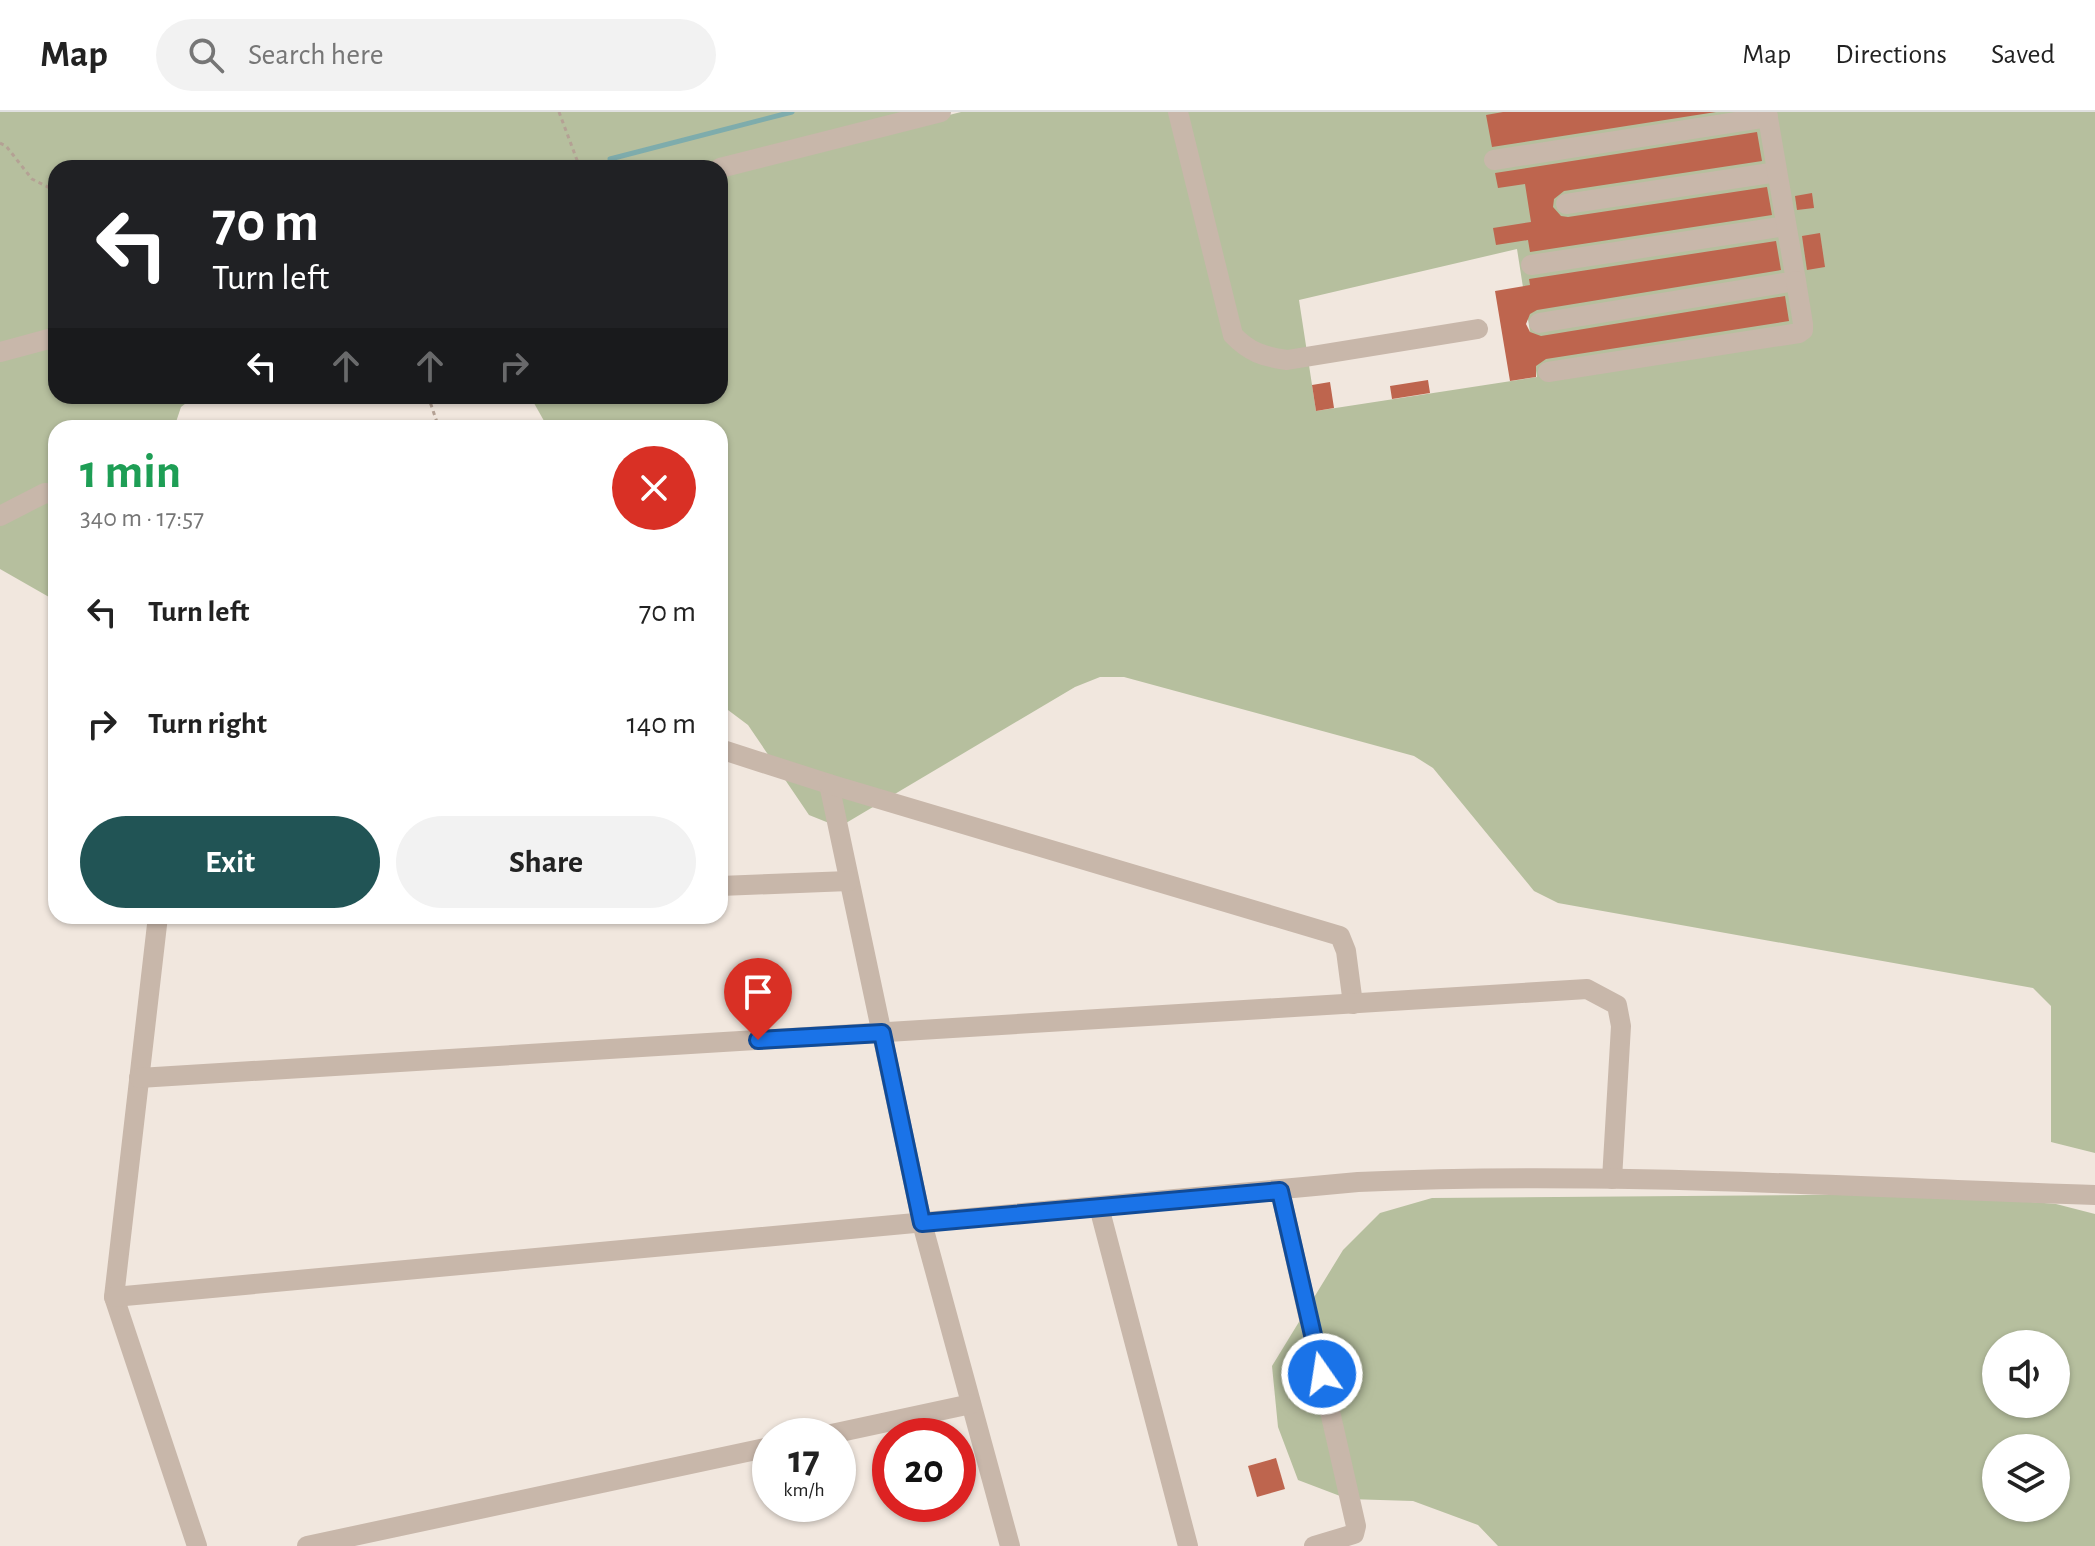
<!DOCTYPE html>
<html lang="en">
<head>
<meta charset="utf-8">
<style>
	:root { --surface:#fff; --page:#f2f2f2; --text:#222; --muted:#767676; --line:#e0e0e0; --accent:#215455 }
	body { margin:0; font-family:"Alegreya Sans",sans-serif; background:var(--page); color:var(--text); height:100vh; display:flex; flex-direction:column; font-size:30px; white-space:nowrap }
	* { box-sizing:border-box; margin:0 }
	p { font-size:26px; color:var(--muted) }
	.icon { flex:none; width:44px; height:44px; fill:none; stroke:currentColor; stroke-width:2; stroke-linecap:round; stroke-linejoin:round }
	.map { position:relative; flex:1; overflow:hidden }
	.sheet { position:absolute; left:48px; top:308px; width:680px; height:504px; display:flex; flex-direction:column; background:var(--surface); border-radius:24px; box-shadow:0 2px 6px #0004 }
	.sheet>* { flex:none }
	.top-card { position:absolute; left:48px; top:48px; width:680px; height:244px; border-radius:24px; box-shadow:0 2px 6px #0004; background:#202124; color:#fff; overflow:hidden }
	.controls { position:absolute; left:1982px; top:1218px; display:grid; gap:16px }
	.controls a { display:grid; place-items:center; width:88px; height:88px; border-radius:50%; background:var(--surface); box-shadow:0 2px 6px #0004; font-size:40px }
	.speed { position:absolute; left:752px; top:1306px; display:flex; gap:16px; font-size:40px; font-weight:700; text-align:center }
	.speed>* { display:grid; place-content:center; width:104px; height:104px; border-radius:50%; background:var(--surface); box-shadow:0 2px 6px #0004; line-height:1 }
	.speed small { font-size:20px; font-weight:400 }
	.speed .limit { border:12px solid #d22; background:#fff; color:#111 }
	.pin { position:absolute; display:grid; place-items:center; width:68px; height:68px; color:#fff; margin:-82px -34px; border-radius:50% 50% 50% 0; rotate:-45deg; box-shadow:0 0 8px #0007 }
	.pin .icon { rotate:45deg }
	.me { position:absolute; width:88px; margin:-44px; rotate:347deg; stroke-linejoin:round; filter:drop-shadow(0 0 6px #0008) }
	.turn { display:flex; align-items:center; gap:28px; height:168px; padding:0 32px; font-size:36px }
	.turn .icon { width:104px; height:104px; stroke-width:2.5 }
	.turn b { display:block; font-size:56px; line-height:68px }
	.lanes { display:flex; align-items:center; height:76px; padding:0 32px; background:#0003; justify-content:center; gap:40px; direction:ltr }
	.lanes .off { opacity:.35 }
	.round { display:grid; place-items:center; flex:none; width:84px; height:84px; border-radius:42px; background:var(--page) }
	.head { display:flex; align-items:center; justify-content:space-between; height:136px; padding:0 32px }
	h1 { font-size:48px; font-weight:600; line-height:60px; color:#1e9e55 }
	.primary-button { display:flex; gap:16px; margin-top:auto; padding:16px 32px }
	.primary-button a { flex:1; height:92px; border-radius:48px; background:var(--accent); color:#fff; font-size:32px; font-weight:600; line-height:92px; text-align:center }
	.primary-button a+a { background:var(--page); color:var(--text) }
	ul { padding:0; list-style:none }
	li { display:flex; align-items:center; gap:24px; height:112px; padding:0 32px }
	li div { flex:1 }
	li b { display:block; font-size:30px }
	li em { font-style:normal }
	header { display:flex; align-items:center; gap:48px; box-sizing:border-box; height:112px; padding:0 40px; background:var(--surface); border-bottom:2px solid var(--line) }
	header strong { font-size:38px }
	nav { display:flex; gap:44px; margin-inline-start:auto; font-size:28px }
	.search { width:560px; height:72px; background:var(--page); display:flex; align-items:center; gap:20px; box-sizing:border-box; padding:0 28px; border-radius:44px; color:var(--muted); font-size:30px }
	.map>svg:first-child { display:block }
	.green { fill:#b6bf9e; fill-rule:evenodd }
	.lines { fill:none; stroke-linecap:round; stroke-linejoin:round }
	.stream { stroke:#7eacac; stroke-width:5 }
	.building { fill:#be654e }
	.path { stroke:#b4a194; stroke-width:3; stroke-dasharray:4 4; stroke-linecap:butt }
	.minor { stroke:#c8b7aa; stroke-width:20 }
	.route-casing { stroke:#114b97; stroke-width:20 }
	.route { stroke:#1a73e8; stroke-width:14 }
</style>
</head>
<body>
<header>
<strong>Map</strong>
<div class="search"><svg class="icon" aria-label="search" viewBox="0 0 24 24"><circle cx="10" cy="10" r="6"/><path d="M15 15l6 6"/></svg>Search here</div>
<nav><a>Map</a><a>Directions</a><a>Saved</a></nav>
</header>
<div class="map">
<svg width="2095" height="1434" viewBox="0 0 2095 1434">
	<rect width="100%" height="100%" fill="#f1e7de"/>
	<g class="green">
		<polygon points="0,0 925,0 705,56 56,56 56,221 0,235"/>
		<path d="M961,0H2095V1041L2051,1030V894L2033,876L1558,791L1534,779L1433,656L1414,644L1124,565H1100L1075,575L846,711H829L809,703L748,613L720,592V316H548L530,284H720V61ZM1517,137L1537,265L1316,299L1299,188Z"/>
		<polygon points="56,230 56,284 195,284 181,295 174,316 56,316 56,489 0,457 0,244"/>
		<path d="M1934,1082L2056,1092L2095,1102V1434H1498L1478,1413L1413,1389L1348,1387L1298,1368L1278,1315L1272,1254L1343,1138L1380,1101L1432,1086ZM1996,1232H2056V1292H1996ZM1996,1336H2056V1396H1996Z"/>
	</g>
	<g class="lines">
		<polyline class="stream" points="610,47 792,0"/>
	</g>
	<g class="building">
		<polygon points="1503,0 1716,0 1492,35 1486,3"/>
		<polygon points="1757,20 1762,49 1564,79 1554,87 1553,95 1561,104 1568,105 1767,75 1772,103 1530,140 1528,128 1496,133 1493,116 1531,110 1525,72 1498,76 1495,61"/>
		<polygon points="1812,81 1814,96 1797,98 1795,84"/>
		<polygon points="1820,121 1825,155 1807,158 1802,124"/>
		<polygon points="1776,129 1781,158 1537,198 1530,202 1526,212 1530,220 1541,224 1785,184 1789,209 1546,247 1536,254 1536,265 1510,269 1495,179 1530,173 1529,167"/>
		<polygon points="1428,268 1430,281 1392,287 1390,274"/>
		<polygon points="1330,270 1334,296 1316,299 1312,273"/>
		<polygon points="1276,1346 1285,1377 1257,1385 1248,1354"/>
	</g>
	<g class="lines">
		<g class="path">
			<polyline points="559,0 580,56"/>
			<polyline points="0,31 6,34 32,67 56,79"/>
			<polyline points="428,284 439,316"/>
		</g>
		<g class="minor">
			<path d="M1178,0L1233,223C1249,240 1264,245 1287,248L1478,217"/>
			<polyline points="1494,48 1768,5"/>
			<polyline points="720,56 941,0"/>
			<polyline points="1566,92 1777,60"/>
			<polyline points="1531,153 1786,114"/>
			<polyline points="1539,211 1796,169 1767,0"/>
			<polyline points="0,240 56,225"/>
			<polyline points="1548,260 1799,221 1803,218 1803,212 1796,169"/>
			<polyline points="0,404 45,381 56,382"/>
			<polyline points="720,637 829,672 922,1111 1010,1434"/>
			<polyline points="829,672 1340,824 1346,839 1353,892"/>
			<polyline points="720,774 849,769"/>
			<polyline points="158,804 114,1185 197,1434"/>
			<polyline points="139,966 1587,877 1617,893 1621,914 1612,1067"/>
			<polyline points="1280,1079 1356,1414 1354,1422 1314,1434"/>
			<polyline points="1099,1095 1188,1434"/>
			<path d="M114,1185L1358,1070C1603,1059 1850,1075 2095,1083"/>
			<polyline points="822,1324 971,1292"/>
			<polyline points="307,1434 770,1335"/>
		</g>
	</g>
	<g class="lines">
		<g class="route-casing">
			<polyline id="route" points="758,928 882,921 922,1111 1280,1079 1322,1262"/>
		</g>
		<use href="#route" class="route"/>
	</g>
</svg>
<div class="controls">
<a><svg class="icon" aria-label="sound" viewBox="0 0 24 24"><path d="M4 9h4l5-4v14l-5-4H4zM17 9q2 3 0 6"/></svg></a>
<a><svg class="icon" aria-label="layers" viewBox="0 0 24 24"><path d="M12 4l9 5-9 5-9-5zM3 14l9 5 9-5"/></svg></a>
</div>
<div class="speed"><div>17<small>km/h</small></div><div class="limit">20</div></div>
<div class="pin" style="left:758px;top:928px;background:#d93025"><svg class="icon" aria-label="arrive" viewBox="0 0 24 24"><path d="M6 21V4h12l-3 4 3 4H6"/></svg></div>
<svg class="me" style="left:1322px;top:1262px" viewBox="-20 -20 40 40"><circle r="17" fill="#1a73e8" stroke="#fff" stroke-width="3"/><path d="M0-11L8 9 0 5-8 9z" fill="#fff"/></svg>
<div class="top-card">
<div class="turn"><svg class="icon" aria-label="left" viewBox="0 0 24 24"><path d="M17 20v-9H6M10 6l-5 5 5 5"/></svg><div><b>70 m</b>Turn left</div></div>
<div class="lanes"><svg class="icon" aria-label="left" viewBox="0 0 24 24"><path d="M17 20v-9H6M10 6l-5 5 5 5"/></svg><svg class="icon off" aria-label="ahead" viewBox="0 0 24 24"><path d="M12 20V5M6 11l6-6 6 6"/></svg><svg class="icon off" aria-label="ahead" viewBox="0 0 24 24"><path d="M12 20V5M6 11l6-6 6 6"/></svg><svg class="icon off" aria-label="right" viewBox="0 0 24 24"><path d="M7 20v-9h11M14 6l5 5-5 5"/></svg></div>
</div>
<section class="sheet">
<div class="head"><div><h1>1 min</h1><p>340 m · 17:57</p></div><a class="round" style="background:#d93025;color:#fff"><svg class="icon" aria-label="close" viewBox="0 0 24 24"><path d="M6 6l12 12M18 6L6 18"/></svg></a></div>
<ul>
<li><svg class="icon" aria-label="left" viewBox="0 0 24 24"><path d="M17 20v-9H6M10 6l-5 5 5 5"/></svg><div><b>Turn left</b></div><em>70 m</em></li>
<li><svg class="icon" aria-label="right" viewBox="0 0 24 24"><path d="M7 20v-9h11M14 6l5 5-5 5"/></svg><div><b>Turn right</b></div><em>140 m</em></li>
</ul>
<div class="primary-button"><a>Exit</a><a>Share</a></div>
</section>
</div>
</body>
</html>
